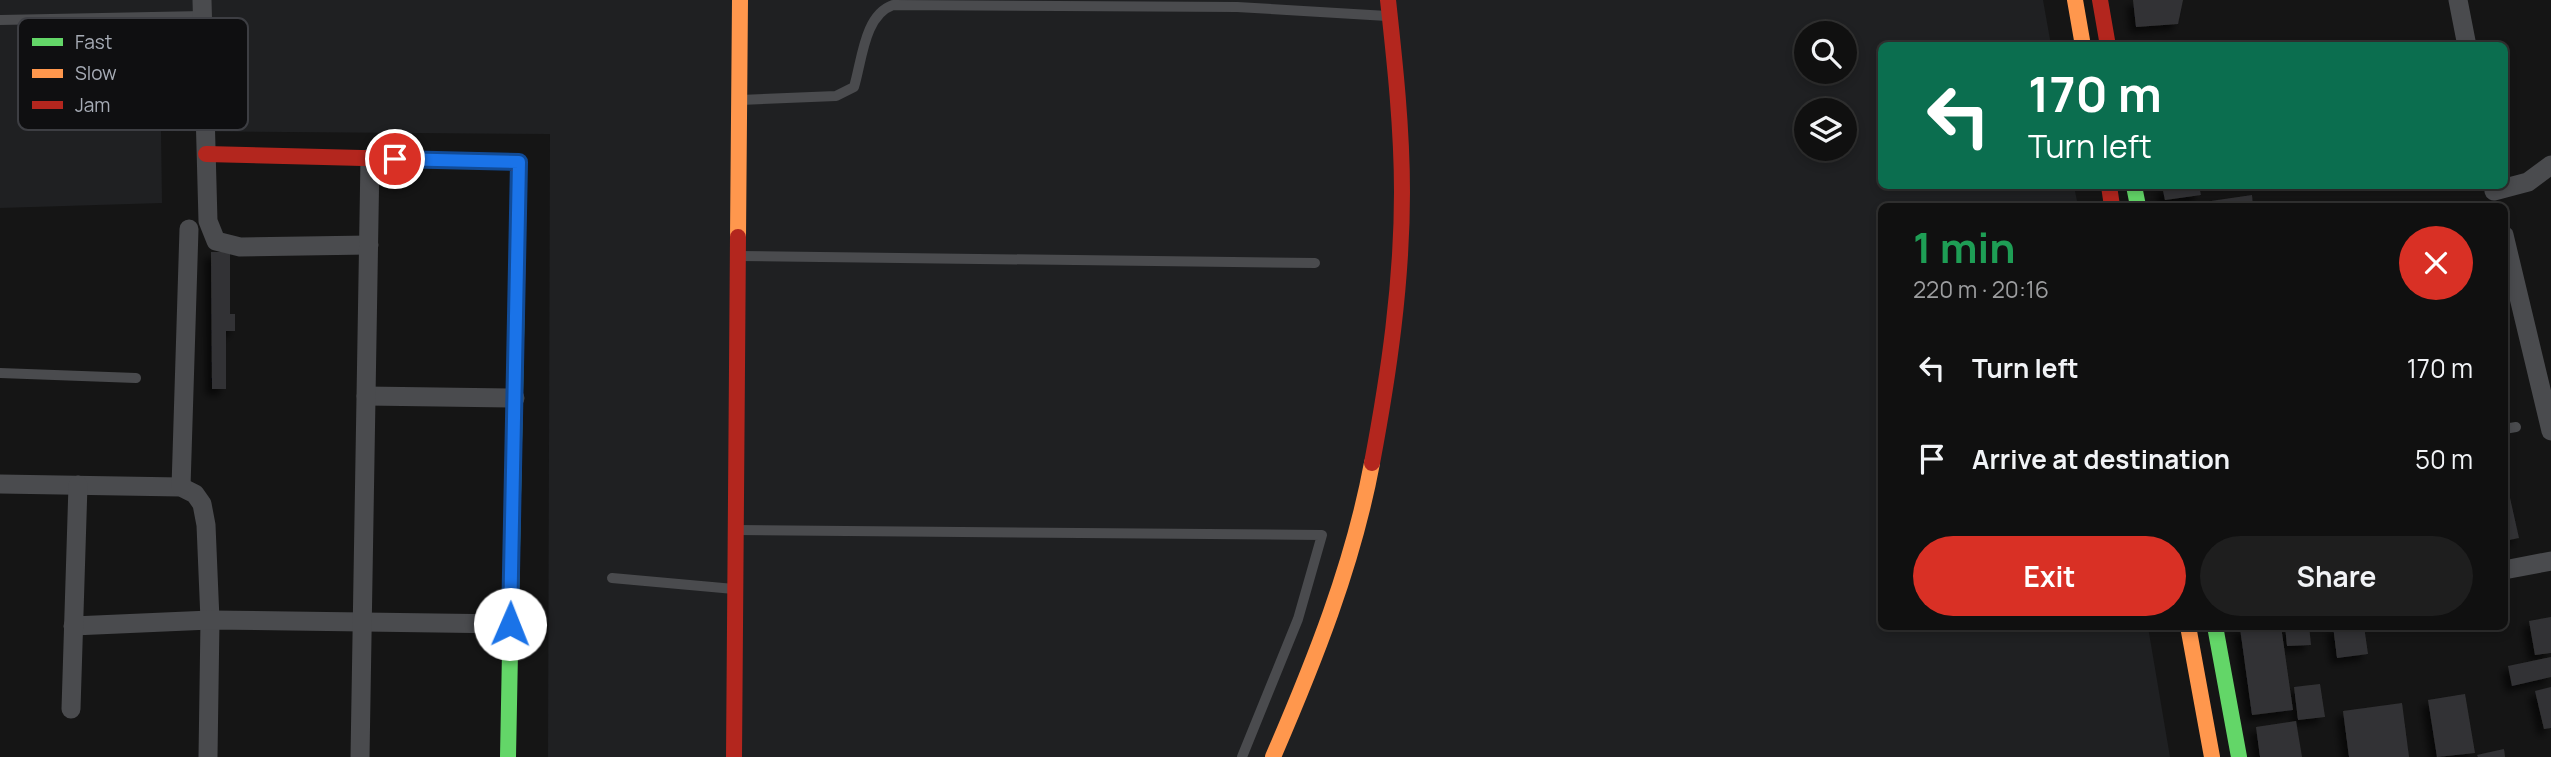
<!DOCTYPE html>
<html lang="en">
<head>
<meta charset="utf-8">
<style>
	:root { --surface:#101010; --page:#1e1e1e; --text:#f1f3f6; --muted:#9c9d9f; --line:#303030; --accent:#d93025 }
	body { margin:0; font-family:Manrope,sans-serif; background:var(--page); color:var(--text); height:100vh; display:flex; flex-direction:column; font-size:26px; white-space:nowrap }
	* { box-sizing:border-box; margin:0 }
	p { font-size:23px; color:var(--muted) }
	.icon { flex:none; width:38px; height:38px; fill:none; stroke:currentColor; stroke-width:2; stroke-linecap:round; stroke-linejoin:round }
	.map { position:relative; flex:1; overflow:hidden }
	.details { position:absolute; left:1878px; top:203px; width:630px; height:427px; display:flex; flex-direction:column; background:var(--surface); border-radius:10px; box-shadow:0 4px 10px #0003,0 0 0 2px var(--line) }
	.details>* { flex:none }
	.banner { position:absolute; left:1878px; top:42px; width:630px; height:147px; border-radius:10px; box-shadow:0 4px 10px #0003,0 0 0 2px var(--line); background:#0b6e4f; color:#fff; overflow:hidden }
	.controls { position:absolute; left:1794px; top:21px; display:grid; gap:14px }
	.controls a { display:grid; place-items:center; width:63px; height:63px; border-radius:50%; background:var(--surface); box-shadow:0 4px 10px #0003,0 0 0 2px var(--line); font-size:35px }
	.pin { position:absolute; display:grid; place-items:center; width:60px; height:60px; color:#fff; margin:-30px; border:4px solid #fff; border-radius:50%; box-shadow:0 2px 7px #0007 }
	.me { position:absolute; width:77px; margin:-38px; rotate:1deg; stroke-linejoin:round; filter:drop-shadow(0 0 5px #0008) }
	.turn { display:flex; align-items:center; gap:24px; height:147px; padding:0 35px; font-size:32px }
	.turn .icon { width:91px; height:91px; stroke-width:2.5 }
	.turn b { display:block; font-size:49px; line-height:60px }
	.round { display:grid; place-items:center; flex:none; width:74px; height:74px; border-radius:37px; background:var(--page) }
	.head { display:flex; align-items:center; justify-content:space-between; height:119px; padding:0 35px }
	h1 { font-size:42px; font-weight:700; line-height:52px; color:#1e9e55 }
	.cta { display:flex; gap:14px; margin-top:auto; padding:14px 35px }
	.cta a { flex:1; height:80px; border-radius:42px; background:var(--accent); color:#fff; font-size:28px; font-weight:700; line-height:80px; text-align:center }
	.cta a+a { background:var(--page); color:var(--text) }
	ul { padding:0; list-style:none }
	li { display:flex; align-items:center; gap:21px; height:91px; padding:0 35px }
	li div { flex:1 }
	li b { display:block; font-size:26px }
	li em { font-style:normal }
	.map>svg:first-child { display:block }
	.built { fill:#1f2022; fill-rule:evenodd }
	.building { fill:#333335; filter:url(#shadow) }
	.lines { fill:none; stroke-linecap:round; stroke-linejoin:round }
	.lane { stroke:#4a4b4e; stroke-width:10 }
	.street { stroke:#4a4b4e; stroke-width:19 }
	.fast { stroke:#63d668; stroke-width:16 }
	.slow { stroke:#ff974d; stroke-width:16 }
	.jam { stroke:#b3261e; stroke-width:16 }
	.route-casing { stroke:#114b97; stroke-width:18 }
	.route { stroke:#1a73e8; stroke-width:12 }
	.key { fill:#0f0f11; stroke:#3d3e43; stroke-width:2 }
	.key-label { font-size:19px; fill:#a7acb6 }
</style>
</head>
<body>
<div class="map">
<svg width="2551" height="757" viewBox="0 0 2551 757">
	<defs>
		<filter id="shadow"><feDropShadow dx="-6" dy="6" stdDeviation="3.5" flood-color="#0009"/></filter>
	</defs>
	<rect width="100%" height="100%" fill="#151515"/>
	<path class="built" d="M0,0H2043L2051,45L1881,46V186H2074L2078,206H1881V626L2148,627L2170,757H548L550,134L161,131L162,203L0,208ZM1806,33H1844V72H1806ZM1806,110H1844V149H1806Z"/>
	<g class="building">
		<polygon points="2133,0 2183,0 2178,24 2136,27"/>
		<polygon points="2162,186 2199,186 2201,195 2165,200"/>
		<polygon points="2252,195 2253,206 2212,206 2211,201"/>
		<polygon points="211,252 230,252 230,314 235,314 235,331 226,331 226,389 212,389"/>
		<polygon points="2504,471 2519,538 2504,541"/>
		<polygon points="2551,617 2551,653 2535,655 2529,621"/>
		<polygon points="2253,626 2281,626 2293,710 2252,715 2240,628"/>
		<polygon points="2285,626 2309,626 2311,645 2287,646"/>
		<polygon points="2333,626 2364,626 2368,654 2337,658"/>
		<polygon points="2551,657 2551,677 2512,686 2508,666"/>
		<polygon points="2320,684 2325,717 2298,720 2294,687"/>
		<polygon points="2551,687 2551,728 2544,729 2535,691"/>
		<polygon points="2465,694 2475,753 2437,757 2428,700"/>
		<polygon points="2402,703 2409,757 2349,757 2343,711"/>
		<polygon points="2296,721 2302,757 2260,757 2256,727"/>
		<polygon points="2504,749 2505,757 2478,757 2477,755"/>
	</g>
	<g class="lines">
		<g class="lane">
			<polyline points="0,20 203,16"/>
			<path d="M740,100L836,96L854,87C862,61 864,15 893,5L1237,7L1387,16"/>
			<polyline points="738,256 1315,263"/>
			<polyline points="0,373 136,378"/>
			<polyline points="2504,429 2516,427"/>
			<polyline points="736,530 1322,535 1298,619 1242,757"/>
			<polyline points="612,578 734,589"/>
		</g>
		<g class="street">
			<polyline points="202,0 208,221 216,241 240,247 369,245"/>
			<polyline points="2458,0 2467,46"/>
			<polyline points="2494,191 2528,182 2551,165"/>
			<polyline points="2504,235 2551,431"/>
			<polyline points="366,396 515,398"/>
			<polyline points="0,484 181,487 195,494 202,504 206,525 210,620 208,757"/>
			<polyline points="181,487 189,229"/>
			<polyline points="2504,570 2551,561"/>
			<polyline points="73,626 210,620 510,624"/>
			<polyline points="71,709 78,485"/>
			<polyline points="360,757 370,158"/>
		</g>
		<g class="fast">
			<polyline points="2134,186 2138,206"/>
			<polyline points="2215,626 2239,757"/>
			<polyline points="508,757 517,286"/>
		</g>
		<g class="slow">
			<polyline points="2075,0 2083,46"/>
			<polyline points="738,237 740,0"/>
			<polyline points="2188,626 2212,757"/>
			<path d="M1273,757C1314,662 1353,565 1372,463"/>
		</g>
		<g class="jam">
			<polyline points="2100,0 2108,46"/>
			<polyline points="206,154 519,162 517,286"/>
			<polyline points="2109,186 2112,206"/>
			<path d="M1372,463C1389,373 1402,283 1402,192C1402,128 1395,64 1388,0"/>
			<polyline points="734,757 738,237"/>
		</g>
	</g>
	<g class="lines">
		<g class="route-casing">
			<polyline id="route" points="395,159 519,162 510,624"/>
		</g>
		<use href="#route" class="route"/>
	</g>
	<rect x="18" y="18" width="230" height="112" rx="10" class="key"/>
	<rect x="32" y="38" width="31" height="8" fill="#63d668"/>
	<rect x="32" y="69" width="31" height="9" fill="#ff974d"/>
	<rect x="32" y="101" width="31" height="8" fill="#b3261e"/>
	<g class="key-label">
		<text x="75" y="49">Fast</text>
		<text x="75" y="80">Slow</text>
		<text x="75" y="112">Jam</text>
	</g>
</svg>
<div class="controls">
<a><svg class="icon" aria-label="search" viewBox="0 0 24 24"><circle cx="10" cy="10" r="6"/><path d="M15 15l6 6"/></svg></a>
<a><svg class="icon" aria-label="layers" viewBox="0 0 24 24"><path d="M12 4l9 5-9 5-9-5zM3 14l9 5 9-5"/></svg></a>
</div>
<div class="pin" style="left:395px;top:159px;background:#d93025"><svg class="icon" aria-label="arrive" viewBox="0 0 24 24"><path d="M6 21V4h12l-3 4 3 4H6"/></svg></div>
<svg class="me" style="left:510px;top:624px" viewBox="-20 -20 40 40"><circle r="19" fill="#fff"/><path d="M0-13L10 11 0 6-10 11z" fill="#1a73e8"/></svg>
<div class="banner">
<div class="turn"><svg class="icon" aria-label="left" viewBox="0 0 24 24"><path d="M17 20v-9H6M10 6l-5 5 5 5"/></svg><div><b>170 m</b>Turn left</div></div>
</div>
<section class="details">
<div class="head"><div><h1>1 min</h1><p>220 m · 20:16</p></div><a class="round" style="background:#d93025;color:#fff"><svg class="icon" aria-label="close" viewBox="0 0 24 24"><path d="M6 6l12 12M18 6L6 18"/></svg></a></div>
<ul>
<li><svg class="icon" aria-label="left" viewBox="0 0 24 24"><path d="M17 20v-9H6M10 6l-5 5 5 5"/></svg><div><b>Turn left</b></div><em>170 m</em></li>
<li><svg class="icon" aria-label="arrive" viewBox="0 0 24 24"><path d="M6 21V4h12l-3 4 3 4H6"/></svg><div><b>Arrive at destination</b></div><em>50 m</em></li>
</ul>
<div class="cta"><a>Exit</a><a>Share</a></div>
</section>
</div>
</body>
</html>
